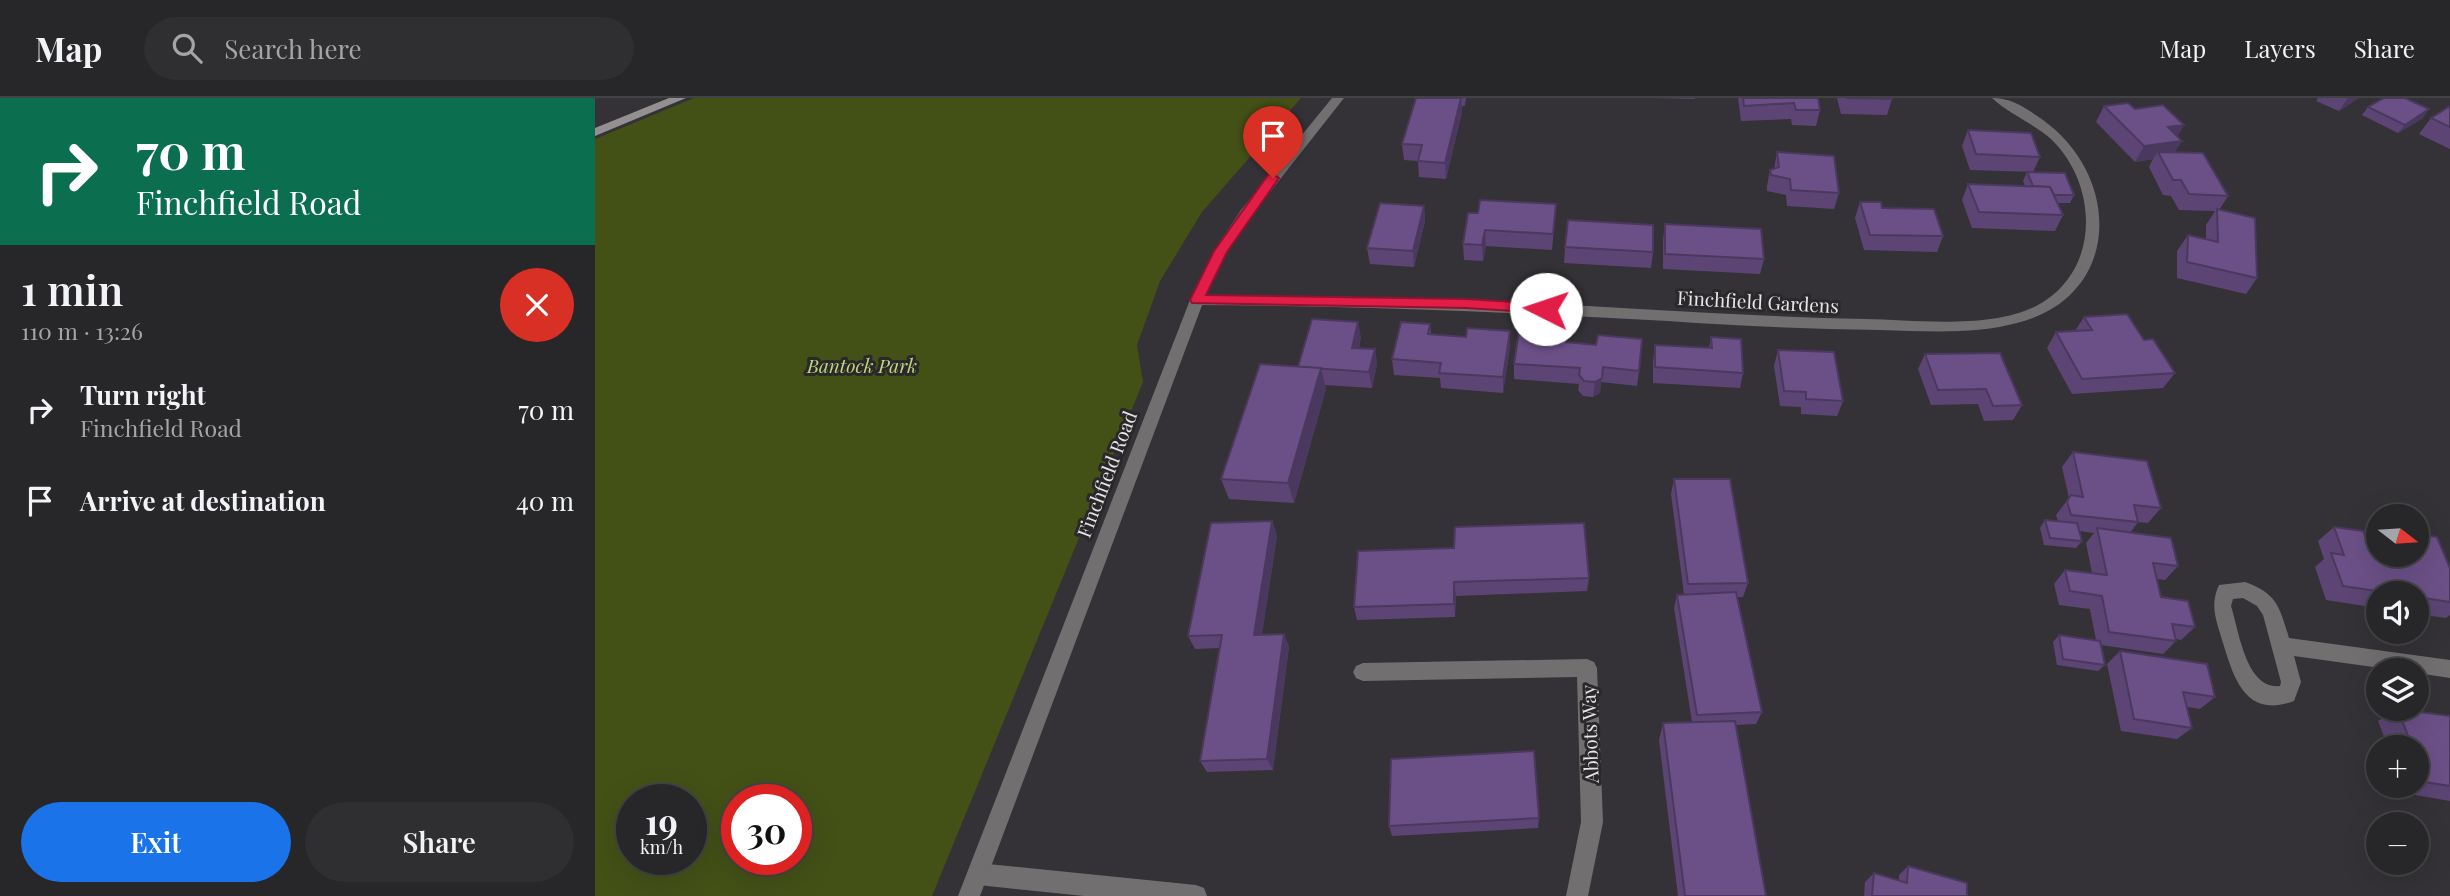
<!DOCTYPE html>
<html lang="en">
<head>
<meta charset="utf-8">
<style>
	:root { --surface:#272628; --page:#2f2e30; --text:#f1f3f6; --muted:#a4a5a8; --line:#434345; --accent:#1a73e8 }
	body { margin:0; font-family:"Playfair Display",serif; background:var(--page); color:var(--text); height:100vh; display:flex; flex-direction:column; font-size:26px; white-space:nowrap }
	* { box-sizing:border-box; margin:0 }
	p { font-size:23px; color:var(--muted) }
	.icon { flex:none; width:38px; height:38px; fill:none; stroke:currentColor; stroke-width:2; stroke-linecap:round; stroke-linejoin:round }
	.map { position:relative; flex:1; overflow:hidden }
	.panel { display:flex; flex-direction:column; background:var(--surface); width:595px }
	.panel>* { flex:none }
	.banner { background:#0b6e4f; color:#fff; overflow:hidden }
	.needle { width:46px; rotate:107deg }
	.tools { position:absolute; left:1771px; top:406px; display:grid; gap:14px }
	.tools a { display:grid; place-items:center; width:63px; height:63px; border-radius:50%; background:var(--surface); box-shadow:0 7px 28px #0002,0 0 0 2px var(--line); font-size:35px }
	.speed { position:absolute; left:21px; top:686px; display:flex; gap:14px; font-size:35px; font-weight:700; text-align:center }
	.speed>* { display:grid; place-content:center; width:91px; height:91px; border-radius:50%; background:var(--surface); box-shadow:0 7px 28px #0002,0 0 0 2px var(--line); line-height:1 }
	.speed small { font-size:18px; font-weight:400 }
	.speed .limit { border:10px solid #d22; background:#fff; color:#111 }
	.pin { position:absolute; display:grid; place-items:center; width:60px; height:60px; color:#fff; margin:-72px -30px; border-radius:50% 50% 50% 0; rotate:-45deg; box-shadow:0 0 7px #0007 }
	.pin .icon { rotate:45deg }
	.me { position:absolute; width:77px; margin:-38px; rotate:274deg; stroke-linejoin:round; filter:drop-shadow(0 0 5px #0008) }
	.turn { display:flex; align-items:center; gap:24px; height:147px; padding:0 21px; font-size:32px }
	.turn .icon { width:91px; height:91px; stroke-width:2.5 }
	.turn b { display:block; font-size:49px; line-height:60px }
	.round { display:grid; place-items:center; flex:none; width:74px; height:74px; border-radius:37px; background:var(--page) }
	.headline { display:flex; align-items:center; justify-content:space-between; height:119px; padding:0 21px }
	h1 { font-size:42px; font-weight:600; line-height:52px }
	.button { display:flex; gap:14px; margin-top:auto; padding:14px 21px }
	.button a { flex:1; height:80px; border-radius:42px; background:var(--accent); color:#fff; font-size:28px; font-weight:600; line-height:80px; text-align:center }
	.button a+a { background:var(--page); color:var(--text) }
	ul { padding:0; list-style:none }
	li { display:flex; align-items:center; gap:21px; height:91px; padding:0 21px }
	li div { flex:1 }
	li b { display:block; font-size:26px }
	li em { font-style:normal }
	header { display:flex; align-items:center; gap:42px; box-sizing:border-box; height:98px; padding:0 35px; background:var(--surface); border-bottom:2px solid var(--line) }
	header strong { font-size:33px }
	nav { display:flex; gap:38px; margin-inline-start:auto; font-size:24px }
	.search { width:490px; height:63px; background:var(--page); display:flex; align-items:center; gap:18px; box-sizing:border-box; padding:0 24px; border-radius:38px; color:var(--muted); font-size:26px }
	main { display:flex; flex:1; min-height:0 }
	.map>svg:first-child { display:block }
	.green { fill:#435117; fill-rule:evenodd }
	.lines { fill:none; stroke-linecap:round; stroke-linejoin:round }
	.minor { fill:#716f6f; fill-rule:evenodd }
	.tertiary { fill:#716f6f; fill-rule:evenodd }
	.secondary { fill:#949091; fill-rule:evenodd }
	.wall { fill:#5c4574 }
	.shaded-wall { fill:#4b385e }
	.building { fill:#6b5087; stroke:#4b385e; stroke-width:2 }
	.route { fill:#e11d48; stroke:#92132f; stroke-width:2 }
	.labels { text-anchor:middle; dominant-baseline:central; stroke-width:6; stroke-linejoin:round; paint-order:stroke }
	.street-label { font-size:19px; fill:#e6e5e7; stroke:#2a282b }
	.park-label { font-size:19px; font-style:italic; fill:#bed77a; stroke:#2a282b }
</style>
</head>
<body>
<header>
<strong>Map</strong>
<div class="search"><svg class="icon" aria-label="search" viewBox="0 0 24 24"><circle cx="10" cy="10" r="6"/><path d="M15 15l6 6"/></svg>Search here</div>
<nav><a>Map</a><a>Layers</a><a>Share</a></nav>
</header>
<main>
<section class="panel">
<div class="banner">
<div class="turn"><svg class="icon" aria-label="right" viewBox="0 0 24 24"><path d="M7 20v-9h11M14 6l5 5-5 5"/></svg><div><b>70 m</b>Finchfield Road</div></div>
</div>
<div class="headline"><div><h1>1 min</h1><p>110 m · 13:26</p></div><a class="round" style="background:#d93025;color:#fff"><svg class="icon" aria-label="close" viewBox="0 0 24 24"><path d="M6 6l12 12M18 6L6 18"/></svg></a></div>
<ul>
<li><svg class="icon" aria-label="right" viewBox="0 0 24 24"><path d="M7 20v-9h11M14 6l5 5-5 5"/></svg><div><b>Turn right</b><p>Finchfield Road</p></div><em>70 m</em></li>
<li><svg class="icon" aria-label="arrive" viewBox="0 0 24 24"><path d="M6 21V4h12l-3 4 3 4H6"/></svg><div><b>Arrive at destination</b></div><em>40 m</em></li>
</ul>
<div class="button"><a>Exit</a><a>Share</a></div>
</section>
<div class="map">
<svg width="1855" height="798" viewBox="0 0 1855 798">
	<rect width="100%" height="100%" fill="#343236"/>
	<path class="green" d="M99,0H706L607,114L565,183L542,247L548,284L337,798H0V41ZM37,702H96V761H37ZM142,702H201V761H142Z"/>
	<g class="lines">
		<g class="minor">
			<path d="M1397,0C1417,0 1431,10 1448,22C1528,80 1526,199 1422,225C1377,237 1330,233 1285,232C1214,231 1143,228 1073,223C916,214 759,208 602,207L595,202L602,197C706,198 810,199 914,204C1033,209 1152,219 1271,221C1322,222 1407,233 1451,202C1506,165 1501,84 1456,41C1438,25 1414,16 1397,0Z"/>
			<path d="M1650,484C1682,495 1685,510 1694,540L1855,562V580L1822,575V572H1800L1699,558L1706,584L1699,603C1651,621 1639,581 1628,545C1622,524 1614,508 1624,487ZM1648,500L1662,508L1668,517L1686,584L1685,588C1651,592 1644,533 1636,508L1638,501Z"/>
			<polygon points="992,561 999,564 1002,570 1008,724 993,798 971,798 986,724 982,579 768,583 761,580 758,574 761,568 768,565"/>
			<polygon points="383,765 601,787 609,790 612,798 489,798 383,787 375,784 372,776 375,768"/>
		</g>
		<polygon class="tertiary" points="737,0 749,0 656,118 633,153 609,202 385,798 363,798 595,202 619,153 646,112"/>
		<polygon class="secondary" points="74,0 91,0 0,38 0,30"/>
	</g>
	<g class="wall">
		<polygon points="821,0 871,0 870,8 867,8 867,14 851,81 824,79 823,63 809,62 807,46"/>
		<polygon points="1058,0 1100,0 1100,1"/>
		<polygon points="1143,0 1223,0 1225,12 1221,28 1197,27 1196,21 1146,23"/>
		<polygon points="1242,0 1297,0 1297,1 1292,17 1246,16"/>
		<polygon points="1723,0 1764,0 1744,13 1721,3"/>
		<polygon points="1509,8 1540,11 1589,27 1582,39 1580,54 1633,98 1624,112 1662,180 1651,196 1582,180 1582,153 1593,137 1611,141 1611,127 1620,113 1584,112 1576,98 1568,97 1554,69 1558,61 1540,64 1501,24"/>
		<polygon points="1855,8 1855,51 1824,36 1836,20"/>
		<polygon points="1773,9 1828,20 1803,35 1767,17"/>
		<polygon points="1373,32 1445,59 1438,74 1375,72 1367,48"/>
		<polygon points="1182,54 1244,95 1239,111 1192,108 1191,97 1172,93 1172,88 1175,72 1179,71"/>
		<polygon points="1432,74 1479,97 1475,105 1462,105 1468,117 1460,133 1377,130 1367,102 1373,86 1430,88 1428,83"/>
		<polygon points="1265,104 1287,110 1348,138 1342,154 1269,152 1260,120"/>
		<polygon points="961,106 957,152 891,148 888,163 869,162 868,146 883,115"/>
		<polygon points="829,108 830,123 819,169 775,166 772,150"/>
		<polygon points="1070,126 1169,161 1165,176 1068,171 1068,142"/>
		<polygon points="970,149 1058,154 1056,170 969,165"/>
		<polygon points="1489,219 1549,242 1580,275 1568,290 1477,296 1452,250 1461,234 1480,233"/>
		<polygon points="835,226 836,236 871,239 915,233 915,249 908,295 846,290 845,280 799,277 797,261"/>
		<polygon points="766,239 764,250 780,251 782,266 777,290 730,287 731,291 699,405 634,401 626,381 703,269"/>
		<polygon points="1116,239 1148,275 1145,290 1058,285 1058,263 1060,247 1114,250"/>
		<polygon points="971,244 1044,273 1042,288 1006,284 1005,295 998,299 988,298 983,292 984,286 919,281 919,266"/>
		<polygon points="1183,252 1248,303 1242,318 1206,316 1206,309 1185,308 1179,268"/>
		<polygon points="1330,256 1427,307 1418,322 1389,323 1383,306 1336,307 1323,271"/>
		<polygon points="1478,354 1566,410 1553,425 1543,424 1535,435 1583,468 1570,482 1562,481 1566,499 1600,529 1586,542 1581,541 1581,543 1568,556 1506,547 1510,567 1503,573 1462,567 1458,544 1464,537 1501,542 1495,511 1464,507 1459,486 1470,472 1497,475 1491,445 1499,435 1484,433 1487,443 1481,450 1449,447 1445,430 1450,422 1463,423 1461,417 1474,400 1467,369"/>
		<polygon points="1079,381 1153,485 1148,499 1142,499 1167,614 1161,626 1141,627 1171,798 1083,798 1064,642 1068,625 1097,624 1079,510 1082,497 1089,496 1076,396"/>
		<polygon points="677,423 682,438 667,536 689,536 694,549 678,672 612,674 605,663 625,550 600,551 593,538"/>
		<polygon points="1739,429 1772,443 1774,444 1783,436 1783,457 1855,470 1855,517 1851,520 1822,516 1822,495 1783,495 1783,510 1731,502 1720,469 1729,461 1723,443"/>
		<polygon points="763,453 994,480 992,493 861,498 860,519 762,522 759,509"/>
		<polygon points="1525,553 1620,599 1605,611 1592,609 1597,630 1582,641 1526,633 1512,566"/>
		<polygon points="1802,611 1855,618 1855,703 1809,695 1806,688 1822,688 1822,649 1793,649 1783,623"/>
		<polygon points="944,720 943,730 797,738 794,728"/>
		<polygon points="1313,768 1372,798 1269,798 1270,784 1279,775 1304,782 1304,777"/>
	</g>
	<g class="shaded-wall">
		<polygon points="866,0 867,14 851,81 850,65"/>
		<polygon points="1753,0 1764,0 1744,13"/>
		<polygon points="1834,11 1828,20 1803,35 1810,27"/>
		<polygon points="1589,27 1580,43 1573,29"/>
		<polygon points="1587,43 1577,59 1563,54 1558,61 1540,64 1549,48"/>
		<polygon points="829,108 830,123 819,169 818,153"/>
		<polygon points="890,132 891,148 888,163 887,147"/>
		<polygon points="763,224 766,239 760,265 757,250"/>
		<polygon points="915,233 915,249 908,295 908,279"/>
		<polygon points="780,251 782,266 777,290 774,274"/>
		<polygon points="1008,269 1005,295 998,299 1000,284"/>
		<polygon points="726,270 731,291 699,405 693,385"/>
		<polygon points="677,423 682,438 665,550 659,537"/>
		<polygon points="859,484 861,498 860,519 859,506"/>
		<polygon points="689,536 694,549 678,672 672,661"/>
	</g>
	<g class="building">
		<polygon points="821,0 866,0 850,65 823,63 827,47 807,46"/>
		<polygon points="1148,0 1223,0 1225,12 1201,12 1199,5 1149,8"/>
		<polygon points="1251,0 1297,0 1297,1"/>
		<polygon points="1789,0 1810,0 1834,11 1810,27 1773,9"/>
		<polygon points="1533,5 1540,11 1568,7 1589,27 1573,29 1587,43 1549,48 1509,8"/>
		<polygon points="1855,8 1855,29 1836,20"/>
		<polygon points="1373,32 1436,35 1445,59 1381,56"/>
		<polygon points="1182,54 1239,58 1244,95 1196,92 1195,81 1176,77 1175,72 1184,69"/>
		<polygon points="1563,54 1608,55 1633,98 1594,96 1586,82 1578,82"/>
		<polygon points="1432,74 1470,75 1479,97 1459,97 1455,89 1438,88"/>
		<polygon points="1373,86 1455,89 1468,117 1384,114"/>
		<polygon points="885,102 961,106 958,136 890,132 887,147 868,146 873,115 883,115"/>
		<polygon points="1265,104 1286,104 1287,110 1339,111 1348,138 1275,137"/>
		<polygon points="785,105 829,108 818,153 772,150"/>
		<polygon points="1622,111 1660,120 1662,180 1592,164 1593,137 1623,144"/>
		<polygon points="973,122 1058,127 1058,154 970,149"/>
		<polygon points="1070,126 1166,131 1169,161 1070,156"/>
		<polygon points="1532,216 1549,242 1558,241 1580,275 1487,281 1461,234 1497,232 1489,219"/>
		<polygon points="717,221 763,224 757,250 780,251 774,274 703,269"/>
		<polygon points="806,224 835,226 833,236 871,239 872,230 915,233 908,279 844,275 846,265 797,261"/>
		<polygon points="924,233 972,237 971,244 1001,247 1003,237 1047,241 1044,273 1008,269 1007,280 1000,284 989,283 984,277 985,270 919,266"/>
		<polygon points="1116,239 1146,241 1148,275 1060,269 1060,247 1117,250"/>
		<polygon points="1183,252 1239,254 1248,303 1211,301 1211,294 1189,293"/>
		<polygon points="1405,255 1427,307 1398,308 1391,291 1343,292 1330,256"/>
		<polygon points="665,266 726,270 693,385 626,381"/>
		<polygon points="1478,354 1552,363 1566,410 1539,407 1543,424 1476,417 1472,403 1476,397 1488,399"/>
		<polygon points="1079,381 1135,381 1153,485 1093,486"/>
		<polygon points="1450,422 1482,425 1487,443 1455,440"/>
		<polygon points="677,423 659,537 689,536 672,661 605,663 627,537 593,538 616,425"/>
		<polygon points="989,425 994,480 859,484 859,506 759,509 763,453 859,450 860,429"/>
		<polygon points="1739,429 1768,433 1772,443 1783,445 1783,457 1822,457 1822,436 1842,439 1855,470 1855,504 1822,499 1822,495 1795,495 1748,488 1736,455 1749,457"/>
		<polygon points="1502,430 1576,440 1583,468 1558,465 1566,499 1593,503 1600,529 1577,526 1581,543 1514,534 1507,498 1475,493 1470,472 1512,477"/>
		<polygon points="1141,494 1167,614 1102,617 1082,497"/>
		<polygon points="1464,537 1505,543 1510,567 1468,561"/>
		<polygon points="1525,553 1612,566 1620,599 1588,594 1597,630 1539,621"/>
		<polygon points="1803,611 1855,618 1855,688 1830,684 1822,663 1822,649 1817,649"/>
		<polygon points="1140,623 1171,798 1090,798 1068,625"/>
		<polygon points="939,653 944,720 794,728 796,661"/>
		<polygon points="1313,768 1372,785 1372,798 1277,798 1279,775 1312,785"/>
	</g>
	<polygon class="route" points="678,76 684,80 632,154 611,197 871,201 951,206 958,211 951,215 871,210 597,205 595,202 619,153 673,77"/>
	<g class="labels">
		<g class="street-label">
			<text transform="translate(1163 203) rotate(3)">Finchfield Gardens</text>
			<text transform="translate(511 376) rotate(-69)">Finchfield Road</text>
			<text transform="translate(994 636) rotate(-92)">Abbots Way</text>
		</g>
		<g class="park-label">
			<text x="267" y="267">Bantock Park</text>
		</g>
	</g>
</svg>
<div class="tools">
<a><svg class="needle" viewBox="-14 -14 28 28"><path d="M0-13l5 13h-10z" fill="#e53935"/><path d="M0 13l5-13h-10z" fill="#a4a5a8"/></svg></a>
<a><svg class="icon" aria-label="sound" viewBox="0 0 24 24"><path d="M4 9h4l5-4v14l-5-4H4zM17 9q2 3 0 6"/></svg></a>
<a><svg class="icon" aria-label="layers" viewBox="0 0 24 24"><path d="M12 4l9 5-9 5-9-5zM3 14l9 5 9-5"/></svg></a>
<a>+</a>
<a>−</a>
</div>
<div class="speed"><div>19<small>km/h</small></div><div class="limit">30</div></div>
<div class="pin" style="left:678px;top:80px;background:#d93025"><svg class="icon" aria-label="arrive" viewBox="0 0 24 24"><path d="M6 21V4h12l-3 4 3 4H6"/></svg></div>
<svg class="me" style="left:951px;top:211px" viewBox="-20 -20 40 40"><circle r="19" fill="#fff"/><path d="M0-13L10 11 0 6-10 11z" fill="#e11d48"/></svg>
</div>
</main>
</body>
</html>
